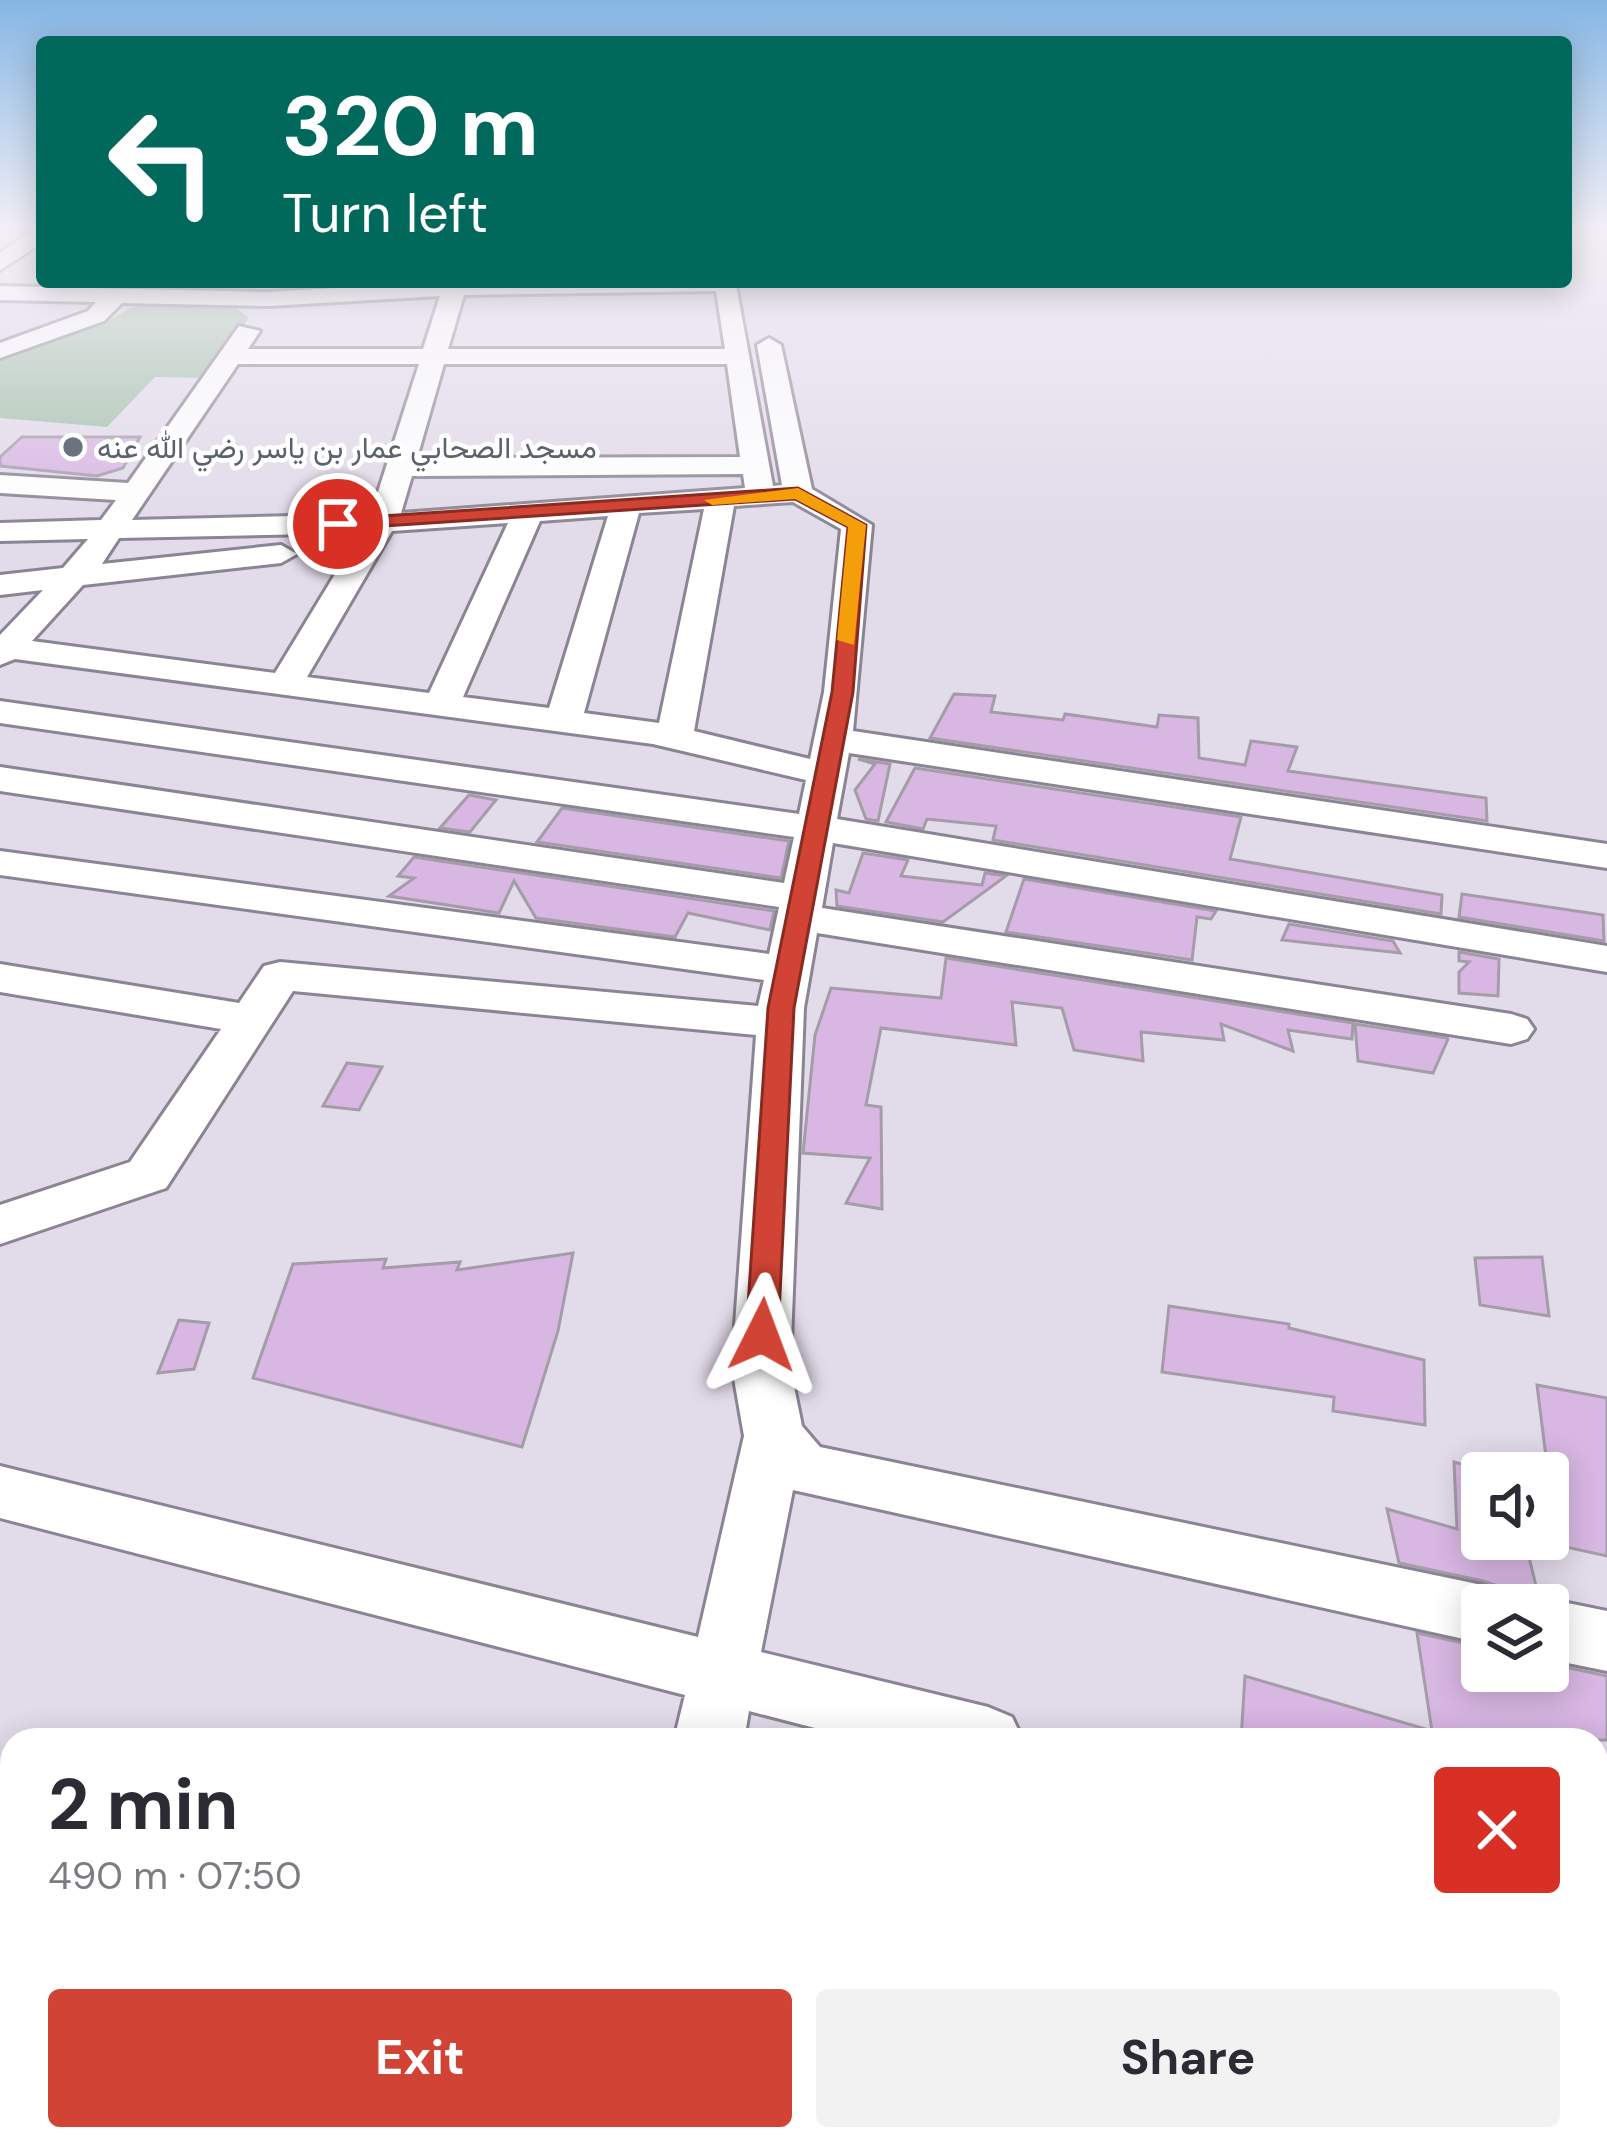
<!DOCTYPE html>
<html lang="en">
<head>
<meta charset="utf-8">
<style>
	:root { --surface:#fff; --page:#f2f2f3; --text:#2b2b33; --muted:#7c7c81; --accent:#d14435 }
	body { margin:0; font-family:"DM Sans",Vazirmatn,sans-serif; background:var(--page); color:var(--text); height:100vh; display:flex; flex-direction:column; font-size:45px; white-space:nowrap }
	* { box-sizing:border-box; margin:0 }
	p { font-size:39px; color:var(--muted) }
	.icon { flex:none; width:66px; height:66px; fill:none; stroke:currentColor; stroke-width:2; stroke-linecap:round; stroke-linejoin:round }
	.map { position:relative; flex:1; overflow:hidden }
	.details { position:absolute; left:0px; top:1728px; width:1608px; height:423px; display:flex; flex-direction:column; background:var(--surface); border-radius:36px 36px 0 0; box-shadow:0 6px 30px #0003 }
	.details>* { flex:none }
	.banner { position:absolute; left:36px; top:36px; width:1536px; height:252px; border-radius:12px; box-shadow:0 6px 30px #0003; background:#00695c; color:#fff; overflow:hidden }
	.tools { position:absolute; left:1461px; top:1452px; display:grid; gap:24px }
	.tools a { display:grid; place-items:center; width:108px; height:108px; border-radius:12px; background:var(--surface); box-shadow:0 6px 30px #0003; font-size:60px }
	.pin { position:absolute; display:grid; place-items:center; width:102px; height:102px; color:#fff; margin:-51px; border:6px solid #fff; border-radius:50%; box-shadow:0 3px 12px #0007 }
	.me { position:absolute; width:132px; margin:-66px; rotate:3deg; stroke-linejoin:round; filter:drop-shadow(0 0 9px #0008) }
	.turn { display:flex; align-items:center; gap:42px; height:252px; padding:0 48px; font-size:54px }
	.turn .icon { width:156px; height:156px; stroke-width:2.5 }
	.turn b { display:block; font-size:84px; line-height:102px }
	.round { display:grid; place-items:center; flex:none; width:126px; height:126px; border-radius:12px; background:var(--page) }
	.summary { display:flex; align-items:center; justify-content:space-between; height:204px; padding:0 48px }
	h1 { font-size:72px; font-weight:700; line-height:90px }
	.primary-button { display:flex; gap:24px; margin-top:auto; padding:24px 48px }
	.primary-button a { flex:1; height:138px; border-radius:12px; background:var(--accent); color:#fff; font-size:48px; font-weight:700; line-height:138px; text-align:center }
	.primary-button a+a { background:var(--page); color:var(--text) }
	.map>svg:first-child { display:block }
	.green { fill:#a1bfa8 }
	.building { fill:#d8b7e3; stroke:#a59ca9; stroke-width:3 }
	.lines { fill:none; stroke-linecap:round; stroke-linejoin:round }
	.minor-casing { stroke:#8b8593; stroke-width:6 }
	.minor { fill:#fff; fill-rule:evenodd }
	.route { fill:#d14435; stroke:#882c22; stroke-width:3 }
	.slow { fill:#f59e0b }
	.worship-dot { fill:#6b7280; stroke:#fff; stroke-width:4.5 }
	.labels { text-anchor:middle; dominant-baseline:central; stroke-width:9; stroke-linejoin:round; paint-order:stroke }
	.far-worship-label { font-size:30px; fill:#5b616d; stroke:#fff; text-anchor:start }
</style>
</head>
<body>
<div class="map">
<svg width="1607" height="2149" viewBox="0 0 1607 2149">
	<rect width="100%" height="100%" fill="#e2dbea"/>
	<polygon class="green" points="231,304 249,318 204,378 155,377 107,427 0,418 0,360 103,324 134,306"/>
	<g class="building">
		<polygon points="22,437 140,437 123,468 97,476 0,466 0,457"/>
		<polygon points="954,694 995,696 991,712 1063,720 1065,714 1157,727 1159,715 1198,718 1199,758 1245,765 1251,741 1297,747 1288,771 1486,798 1487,821 930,738"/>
		<polygon points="858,759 890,764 878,821 866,819 855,790 875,764"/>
		<polygon points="915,768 1241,817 1230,859 1442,895 1441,914 993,840 996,826 927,819 923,829 886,822"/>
		<polygon points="469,795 496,800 470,832 440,828"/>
		<polygon points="562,808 789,841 781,878 537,842"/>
		<polygon points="863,853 908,860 901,876 982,885 985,873 1006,876 943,922 837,906 836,890 849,893"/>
		<polygon points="414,857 774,911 770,930 688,913 675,937 536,918 514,881 499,913 389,896 414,878 398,876"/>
		<polygon points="1024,879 1216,911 1211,919 1197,917 1192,960 1006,932"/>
		<polygon points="1462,894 1603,915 1604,941 1459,917"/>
		<polygon points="1289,924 1393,941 1400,953 1282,940"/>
		<polygon points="1459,952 1499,959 1498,996 1459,993 1459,972 1469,962 1459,961"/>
		<polygon points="946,958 1353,1023 1352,1039 1288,1030 1293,1051 1221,1024 1224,1040 1141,1032 1143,1061 1074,1050 1062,1008 1012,1002 1016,1045 881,1028 866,1105 881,1107 882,1209 846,1203 870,1158 803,1153 815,1035 831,988 941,998"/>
		<polygon points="1355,1024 1447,1038 1448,1039 1433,1073 1358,1061"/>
		<polygon points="347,1063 382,1067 359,1110 323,1106"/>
		<polygon points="573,1253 558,1331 522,1447 253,1378 293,1264 386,1259 383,1268 460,1262 457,1270"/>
		<polygon points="1542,1257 1549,1316 1480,1305 1475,1258"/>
		<polygon points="1169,1306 1289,1324 1289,1328 1424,1360 1425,1425 1333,1411 1334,1397 1162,1372"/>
		<polygon points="179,1320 209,1323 194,1369 158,1373"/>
		<polygon points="1537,1385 1607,1398 1607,1556 1557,1545"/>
		<polygon points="1454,1462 1482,1470 1482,1539 1527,1549 1539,1598 1529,1605 1514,1604 1506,1589 1483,1581 1399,1563 1387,1509 1457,1529"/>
		<polygon points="1417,1633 1482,1647 1482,1671 1565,1667 1607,1676 1607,1740 1241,1740 1245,1676 1432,1731"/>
	</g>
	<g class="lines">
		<g class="minor-casing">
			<g id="minor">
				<polygon points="33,230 42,230 42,243 0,270 0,253"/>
				<path d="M439,282L736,285L773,486L782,485L757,345L769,338L781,345L812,489L872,525L853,731L1607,844V868L849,753L837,819L1607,946V972L833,843L822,908L1511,1014L1527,1019L1534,1029L1527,1039L1511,1044L817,933L804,1008L790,1367L802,1426L820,1447L1482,1585L1505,1593L1510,1605H1482V1643L793,1490L761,1652L988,1707L1012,1717L1023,1740H861L749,1711L744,1740H674L685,1695L0,1518V1466L698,1637L744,1436L732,1367L756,1035L293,991L166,1188L0,1244V1205L130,1162L221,1029L0,992V964L239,1003L264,966L280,962L758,1006L764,980L0,875V851L769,954L779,907L0,791V767L784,883L794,837L0,723V701L799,814L806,780L653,744L15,659L0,665V635L43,590L0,595V575L63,568L88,539L0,541V523L101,520L116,500L0,493V475L128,483L239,326L260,331L248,349H423L440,296L269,306L122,303L104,321L0,358V343L88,311L96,302L0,300V286L269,292ZM716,291L725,349H448L464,295ZM238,364H419L371,514L132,520ZM444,364H727L740,457L417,458ZM743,474L745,488L401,513L412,476ZM793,502L841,529L824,692L810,759L694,731L734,506ZM704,509L659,723L584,713L639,513ZM608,516L549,708L463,697L540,521ZM508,523L429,693L307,677L392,531ZM360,533L275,673L32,641L83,585L281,563L297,554L281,545L102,564L119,538Z"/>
				<polygon points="1548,1599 1607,1611 1607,1671 1548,1659 1548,1605 1533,1605"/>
				<polygon points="0,1786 12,1789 12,1946 0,1951 0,1862 8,1858 0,1856"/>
				<polygon points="1596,1854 1607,1856 1607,1930 1596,1928"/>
				<polygon points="653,2139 735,2139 734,2149 652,2149"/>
			</g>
		</g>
		<use href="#minor" class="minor"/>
	</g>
	<linearGradient id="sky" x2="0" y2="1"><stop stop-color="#85b6e4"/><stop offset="0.43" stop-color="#f2eff6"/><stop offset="1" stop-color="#f2eff6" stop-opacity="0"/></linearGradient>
	<rect width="1607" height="531" fill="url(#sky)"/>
	<polygon class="route" points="798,488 866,525 853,692 794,1008 778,1335 762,1348 746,1335 768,1008 832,692 848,527 795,499 338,529 329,524 338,519"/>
	<polygon class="slow" points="798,488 866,525 854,645 837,640 848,527 795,499 712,505 704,500"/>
	<circle class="worship-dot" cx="73" cy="447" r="12"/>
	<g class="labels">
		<g class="far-worship-label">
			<text x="97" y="447">مسجد الصحابي عمار بن ياسر رضي الله عنه</text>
		</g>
	</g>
</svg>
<div class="tools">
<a><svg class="icon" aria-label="sound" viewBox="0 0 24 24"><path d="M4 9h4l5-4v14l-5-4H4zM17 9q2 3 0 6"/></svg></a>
<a><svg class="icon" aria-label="layers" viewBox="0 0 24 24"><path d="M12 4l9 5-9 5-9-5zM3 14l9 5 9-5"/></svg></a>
</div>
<div class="pin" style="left:338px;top:524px;background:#d93025"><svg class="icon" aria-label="arrive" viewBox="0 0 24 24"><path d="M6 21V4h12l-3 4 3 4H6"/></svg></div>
<svg class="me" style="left:762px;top:1335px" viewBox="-20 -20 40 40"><path d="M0-17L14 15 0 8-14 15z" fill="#d14435" stroke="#fff" stroke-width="4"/></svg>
<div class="banner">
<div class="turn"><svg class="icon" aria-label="left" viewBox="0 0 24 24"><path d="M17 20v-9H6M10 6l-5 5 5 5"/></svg><div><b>320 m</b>Turn left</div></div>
</div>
<section class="details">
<div class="summary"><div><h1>2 min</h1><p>490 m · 07:50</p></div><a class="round" style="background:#d93025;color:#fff"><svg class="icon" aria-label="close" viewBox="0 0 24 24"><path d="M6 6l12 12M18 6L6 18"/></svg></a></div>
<div class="primary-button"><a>Exit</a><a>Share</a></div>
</section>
</div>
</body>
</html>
